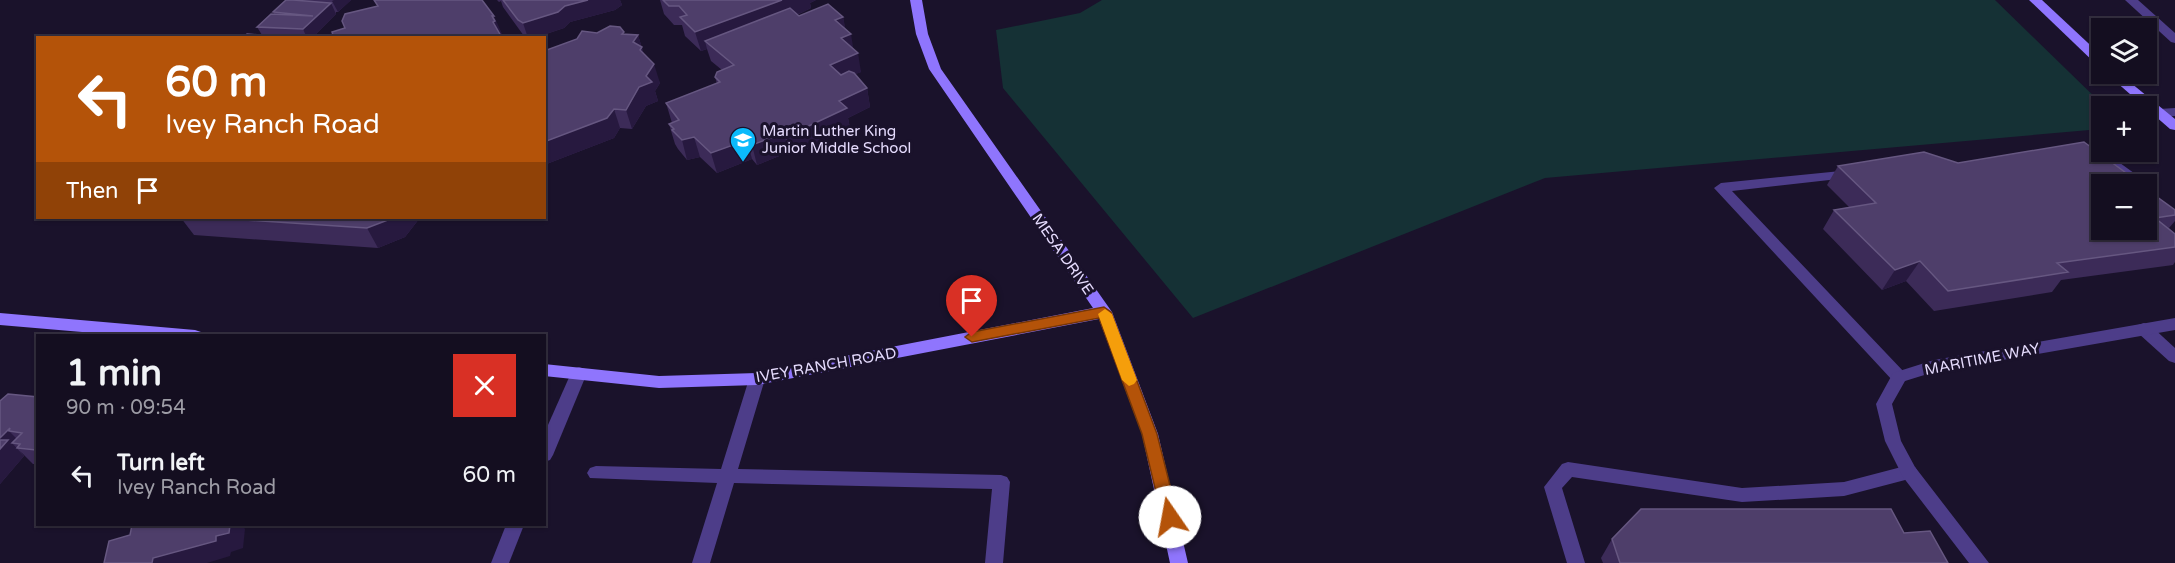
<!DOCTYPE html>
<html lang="en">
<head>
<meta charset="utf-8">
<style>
	:root { --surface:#140e20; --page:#1d1729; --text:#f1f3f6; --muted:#9d9ca5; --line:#332e3e }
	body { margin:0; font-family:"Varela Round",sans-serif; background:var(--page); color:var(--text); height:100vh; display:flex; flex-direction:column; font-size:22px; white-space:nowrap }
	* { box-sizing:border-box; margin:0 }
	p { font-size:20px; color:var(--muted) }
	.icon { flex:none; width:33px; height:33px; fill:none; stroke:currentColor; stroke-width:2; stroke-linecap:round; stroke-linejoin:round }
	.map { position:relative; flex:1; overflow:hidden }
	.panel { position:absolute; left:36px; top:334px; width:510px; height:192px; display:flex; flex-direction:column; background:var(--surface); border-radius:0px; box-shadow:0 2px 4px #0004,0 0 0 2px var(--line) }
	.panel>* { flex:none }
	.top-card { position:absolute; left:36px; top:36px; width:510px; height:183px; border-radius:0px; box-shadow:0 2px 4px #0004,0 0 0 2px var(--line); background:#b45309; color:#fff; overflow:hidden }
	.buttons { position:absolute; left:2091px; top:18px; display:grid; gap:12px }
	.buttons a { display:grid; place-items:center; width:66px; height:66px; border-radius:0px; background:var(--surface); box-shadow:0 2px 4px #0004,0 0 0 2px var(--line); font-size:30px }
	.pin { position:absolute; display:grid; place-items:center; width:51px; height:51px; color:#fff; margin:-62px -26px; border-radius:50% 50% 50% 0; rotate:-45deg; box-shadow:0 0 6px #0007 }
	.pin .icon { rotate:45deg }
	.me { position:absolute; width:66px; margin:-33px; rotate:348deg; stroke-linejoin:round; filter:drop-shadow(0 0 4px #0008) }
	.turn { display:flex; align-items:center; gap:21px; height:126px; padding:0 30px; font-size:27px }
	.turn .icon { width:78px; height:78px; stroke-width:2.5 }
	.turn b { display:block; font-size:42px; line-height:51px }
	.then { display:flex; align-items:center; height:57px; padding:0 30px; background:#0003; gap:12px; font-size:22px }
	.round { display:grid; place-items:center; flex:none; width:63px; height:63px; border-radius:0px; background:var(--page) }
	.summary { display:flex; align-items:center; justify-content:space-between; height:102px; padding:0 30px }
	h1 { font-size:36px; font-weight:700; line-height:45px }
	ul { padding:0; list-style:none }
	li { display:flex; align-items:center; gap:18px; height:78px; padding:0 30px }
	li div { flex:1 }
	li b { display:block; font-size:22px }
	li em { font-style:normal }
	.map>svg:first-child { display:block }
	.green { fill:#153135 }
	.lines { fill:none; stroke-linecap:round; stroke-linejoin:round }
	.lane { fill:#4d3d89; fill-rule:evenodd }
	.street { fill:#4d3d89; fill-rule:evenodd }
	.secondary { fill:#8f75fd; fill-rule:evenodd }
	.wall { fill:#3c2b58 }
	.shaded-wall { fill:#27193f }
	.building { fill:#4e3e6a; stroke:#665781; stroke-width:1.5 }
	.route { fill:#b45309; stroke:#753606; stroke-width:1.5 }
	.slow { fill:#f59e0b }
	.labels { text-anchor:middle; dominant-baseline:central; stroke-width:6; stroke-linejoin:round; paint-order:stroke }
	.poi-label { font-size:15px; fill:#e6dcfe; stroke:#1a122b; text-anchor:start }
	.street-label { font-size:15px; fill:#e6dcfe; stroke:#1a122b }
</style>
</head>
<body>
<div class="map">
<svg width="2175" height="563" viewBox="0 0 2175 563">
	<rect width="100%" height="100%" fill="#1a122b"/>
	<polygon class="green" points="1102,0 1995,0 2104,106 2102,106 2101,129 1545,178 1193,318 1003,88 996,30 1080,13"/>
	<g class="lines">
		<g class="lane">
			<polygon points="2125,0 2138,0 2175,33 2175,43 2171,42"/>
			<polygon points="2175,108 2175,116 2159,117 2153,113 2159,109"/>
			<polygon points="2095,145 2145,181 2147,184 2146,185 2132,184 2092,153 2072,155 2065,151 2072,147"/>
			<polygon points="1851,170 1858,174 1856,177 1732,191 1905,373 1907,377 1905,381 1893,381 1714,188 1721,183"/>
			<polygon points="2144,323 2150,325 2175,348 2175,363 2169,361 2138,333 2136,329 2138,325"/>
			<polygon points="579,367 585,369 587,373 553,455 550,460 544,462 544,434 571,373 573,369"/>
			<polygon points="757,373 763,375 765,379 738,469 1001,475 1007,477 1010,482 1003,563 985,563 992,489 734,483 710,563 692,563 717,483 590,478 587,473 590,468 596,466 721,469 749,379 751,375"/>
			<polygon points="1568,462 1742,488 1844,482 1909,465 1915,467 1918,472 1915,477 1909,479 1844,496 1742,502 1572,477 1562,488 1585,563 1567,563 1544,487 1562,464"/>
			<polygon points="506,525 524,525 509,563 491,563"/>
		</g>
		<polygon class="street" points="2175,318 2175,330 1934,372 1905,381 1892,404 1901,441 1915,467 1989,563 1969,563 1903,477 1885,441 1876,404 1893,373 1934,360"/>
		<g class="secondary">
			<polygon points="910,0 922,0 928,34 941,69 1112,312 1158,434 1188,563 1170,563 1142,434 1099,319 757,385 659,388 544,376 544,364 659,376 757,373 1093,308 929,69 916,34"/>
			<polygon points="2029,0 2042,0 2102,56 2102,67 2098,66"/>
			<polygon points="2107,74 2120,74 2175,119 2175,130 2170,129"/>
			<polygon points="0,313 195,330 201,332 203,336 129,336 0,325"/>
		</g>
	</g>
	<g class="wall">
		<polygon points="286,0 351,0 338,12 336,12 336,14 312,38 243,38 262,35 257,27 274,14 273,12"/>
		<polygon points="497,0 620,0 622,5 615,10 570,22 564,28 534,38 527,38 524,36 503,7 501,1 499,2"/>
		<polygon points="660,0 816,0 810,3 811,8 797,15 799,16 843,17 845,29 861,72 855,74 867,88 870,107 848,118 850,128 802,151 791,154 789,152 757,165 752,159 717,173 700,157 687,160 678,149 675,144 669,124 672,123 666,103 717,84 715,77 722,70 711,61 707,49 701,51 685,36 682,25 674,25 664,14"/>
		<polygon points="597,33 638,35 644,55 660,83 655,91 658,101 646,106 632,129 620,128 614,138 544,165 544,51 577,39"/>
		<polygon points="1958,163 2146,189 2175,210 2175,221 2169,228 2175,234 2175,262 2173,265 2061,280 2052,292 1934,311 1906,281 1882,290 1823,229 1834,210 1849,207 1827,185 1838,166"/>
		<polygon points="181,218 422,218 419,219 405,237 378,248 194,235"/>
		<polygon points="38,397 38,464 33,464 20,451 24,456 0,484 0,401"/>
		<polygon points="1904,533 1948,563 1603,563 1601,558 1612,539"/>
	</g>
	<g class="shaded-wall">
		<polygon points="334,0 351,0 338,12 332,1"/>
		<polygon points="588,0 620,0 622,5 615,10 570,22 564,28 540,36 528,38 523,23 565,6"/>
		<polygon points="782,0 816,0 810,3 811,8 803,12 712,47 705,41 707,49 701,51 695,32"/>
		<polygon points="331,3 336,14 312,38 307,38 303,29"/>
		<polygon points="492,16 494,16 502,34 501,35 502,38 498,38"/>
		<polygon points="843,17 847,36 851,34 854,53 845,57 835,20"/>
		<polygon points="638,35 648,67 633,42"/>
		<polygon points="858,53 861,72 833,84 830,65"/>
		<polygon points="654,64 660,83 655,91 658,101 646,106 632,129 626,110"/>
		<polygon points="867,88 870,107 848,118 850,128 802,151 791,154 786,135 839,101"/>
		<polygon points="614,109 620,128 614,138 544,165 544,142"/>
		<polygon points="784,133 789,152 757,165 752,145"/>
		<polygon points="694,137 700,157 687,160 682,140"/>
		<polygon points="747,140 752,159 717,173 711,153"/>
		<polygon points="393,218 422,218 419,219 405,237 378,248 367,228"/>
		<polygon points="1920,261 1906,281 1882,290 1895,270"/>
		<polygon points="10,428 9,431 24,446 20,444 12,443 24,456 0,484 0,438"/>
		<polygon points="228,525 242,525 245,529 243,548 231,552 230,556 207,563 152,563 153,558 216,536"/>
	</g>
	<g class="building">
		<polygon points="286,0 293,0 331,3 303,29 257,27 271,14 313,16 273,12"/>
		<polygon points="374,0 482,0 494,16 492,16 495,21 493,22 501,36 498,38 334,38 332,32 345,28 342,21 345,14 378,6"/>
		<polygon points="503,0 588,0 565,6 558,12 523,23 518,20"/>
		<polygon points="663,0 782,0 695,32 680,17 687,15 679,6 669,6"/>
		<polygon points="828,4 843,17 835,20 851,34 841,38 858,53 830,65 841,75 849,71 854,73 867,88 839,101 847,108 798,131 786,135 784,133 752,145 747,140 711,153 694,137 682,140 672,130 674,129 669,124 679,120 666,103 720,82 715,77 717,72 734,65 705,41 790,8 799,16"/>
		<polygon points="610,26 620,27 624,32 622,34 638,35 633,42 642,47 640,50 654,64 646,76 652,82 639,87 626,110 614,109 607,118 544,142 544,51 577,39 582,31 597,33"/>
		<polygon points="247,34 297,38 243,38"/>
		<polygon points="2084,142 2141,184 2102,184 2102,230 2146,230 2146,189 2175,210 2175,215 2155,218 2175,234 2175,247 2057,263 2068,272 1948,291 1920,261 1895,270 1834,210 1876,203 1838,166 1924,152 1958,163"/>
		<polygon points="215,218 393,218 367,228"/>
		<polygon points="8,394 38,397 38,449 36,450 17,448 20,444 12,443 22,433 9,431 10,428 0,438 0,401"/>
		<polygon points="0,440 8,440 0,449"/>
		<polygon points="1641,509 1891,509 1904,533 1930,531 1948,563 1620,563 1612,539"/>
		<polygon points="132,525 230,525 229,533 216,536 216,541 153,558 152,563 104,563 109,541 130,535"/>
	</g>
	<polygon class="route" points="1104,307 1111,312 1157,434 1178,517 1175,522 1164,522 1162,517 1142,434 1099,318 972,342 965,337 972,332"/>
	<polygon class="slow" points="1105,309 1112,314 1137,380 1134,384 1129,386 1122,380 1098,314"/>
	<defs>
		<g id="school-pin" transform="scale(1.35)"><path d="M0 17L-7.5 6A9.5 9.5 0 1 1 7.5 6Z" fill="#0bbafb" stroke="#1a122b"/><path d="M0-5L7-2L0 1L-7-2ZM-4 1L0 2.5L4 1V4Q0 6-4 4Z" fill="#fff"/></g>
	</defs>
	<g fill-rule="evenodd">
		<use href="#school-pin" x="743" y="140"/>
	</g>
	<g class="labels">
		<g class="poi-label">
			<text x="762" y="131">Martin Luther King<tspan x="762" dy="17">Junior Middle School</tspan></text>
		</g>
		<g class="street-label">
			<text transform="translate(1063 254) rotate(55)">MESA DRIVE</text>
			<text transform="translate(1982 359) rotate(-11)">MARITIME WAY</text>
			<text transform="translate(826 365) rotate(-10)">IVEY RANCH ROAD</text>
		</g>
	</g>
</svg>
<div class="buttons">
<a><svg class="icon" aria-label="layers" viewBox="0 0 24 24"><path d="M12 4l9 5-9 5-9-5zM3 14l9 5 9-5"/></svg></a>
<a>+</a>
<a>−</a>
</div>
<div class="pin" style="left:972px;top:337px;background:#d93025"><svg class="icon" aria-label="arrive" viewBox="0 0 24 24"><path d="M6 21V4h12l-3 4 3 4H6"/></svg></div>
<svg class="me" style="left:1170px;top:517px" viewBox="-20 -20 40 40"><circle r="19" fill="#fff"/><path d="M0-13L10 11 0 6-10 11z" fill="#b45309"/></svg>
<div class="top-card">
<div class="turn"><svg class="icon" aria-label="left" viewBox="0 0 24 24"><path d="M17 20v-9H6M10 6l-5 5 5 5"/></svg><div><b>60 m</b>Ivey Ranch Road</div></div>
<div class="then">Then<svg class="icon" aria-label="arrive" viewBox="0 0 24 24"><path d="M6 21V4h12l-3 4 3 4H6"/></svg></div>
</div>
<section class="panel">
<div class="summary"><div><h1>1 min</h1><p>90 m · 09:54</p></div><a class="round" style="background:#d93025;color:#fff"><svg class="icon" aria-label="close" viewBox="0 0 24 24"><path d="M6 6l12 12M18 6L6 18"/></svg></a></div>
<ul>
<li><svg class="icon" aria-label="left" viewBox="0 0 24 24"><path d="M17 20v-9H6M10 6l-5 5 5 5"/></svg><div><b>Turn left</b><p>Ivey Ranch Road</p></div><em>60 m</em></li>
</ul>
</section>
</div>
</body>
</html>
